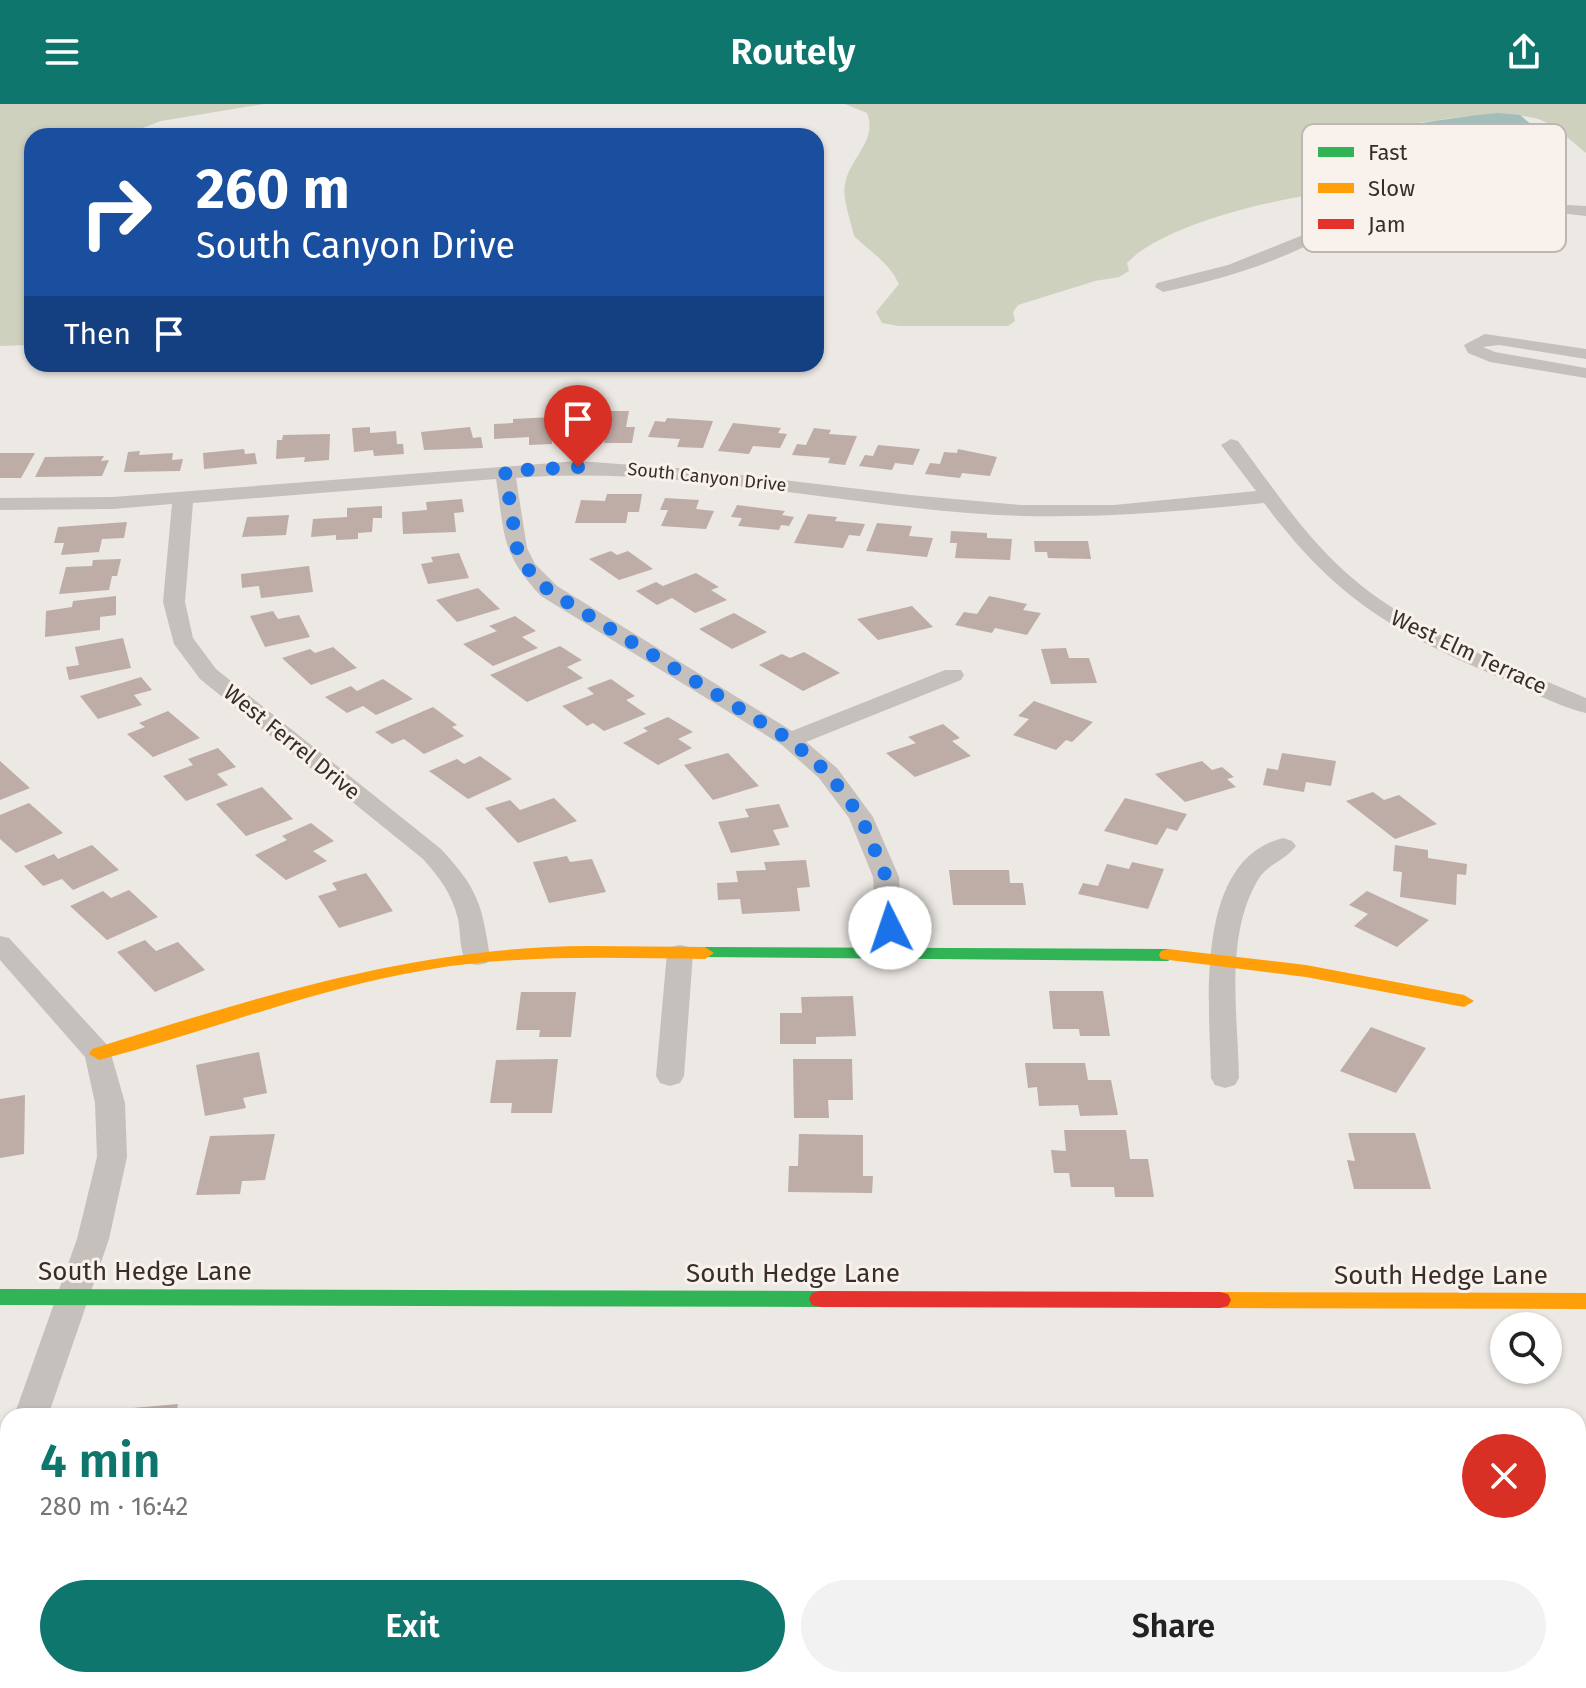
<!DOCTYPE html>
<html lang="en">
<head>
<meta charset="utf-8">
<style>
	:root { --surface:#fff; --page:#f2f2f2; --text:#222; --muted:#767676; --accent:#0f766e }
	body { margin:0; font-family:"Fira Sans",sans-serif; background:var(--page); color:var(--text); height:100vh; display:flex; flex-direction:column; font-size:30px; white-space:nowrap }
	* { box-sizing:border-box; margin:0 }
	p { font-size:26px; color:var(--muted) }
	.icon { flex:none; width:44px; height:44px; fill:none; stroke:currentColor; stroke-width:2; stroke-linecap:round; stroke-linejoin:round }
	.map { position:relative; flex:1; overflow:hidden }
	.drawer { position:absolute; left:0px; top:1304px; width:1586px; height:280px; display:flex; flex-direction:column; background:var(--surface); border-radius:24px 24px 0 0; box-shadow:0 2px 6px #0004 }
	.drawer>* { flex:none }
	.banner { position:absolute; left:24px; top:24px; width:800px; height:244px; border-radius:24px; box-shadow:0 2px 6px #0004; background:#1a4fa0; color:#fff; overflow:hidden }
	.tools { position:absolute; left:1490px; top:1208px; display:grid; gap:16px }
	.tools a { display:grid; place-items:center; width:72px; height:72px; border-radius:50%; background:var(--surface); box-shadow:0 2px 6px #0004; font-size:40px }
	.pin { position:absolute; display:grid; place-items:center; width:68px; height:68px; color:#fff; margin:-82px -34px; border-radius:50% 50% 50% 0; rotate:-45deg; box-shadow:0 0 8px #0007 }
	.pin .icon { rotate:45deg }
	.me { position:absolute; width:88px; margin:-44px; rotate:356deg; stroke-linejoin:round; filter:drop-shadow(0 0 6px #0008) }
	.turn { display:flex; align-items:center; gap:28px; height:168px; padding:0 40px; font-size:36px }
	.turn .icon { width:104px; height:104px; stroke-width:2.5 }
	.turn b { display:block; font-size:56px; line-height:68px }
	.then { display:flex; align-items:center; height:76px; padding:0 40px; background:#0003; gap:16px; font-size:30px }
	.round { display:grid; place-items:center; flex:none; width:84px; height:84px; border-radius:42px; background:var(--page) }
	.overview { display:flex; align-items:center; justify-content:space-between; height:136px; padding:0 40px }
	h1 { font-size:48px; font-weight:600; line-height:60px; color:var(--accent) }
	.button { display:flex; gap:16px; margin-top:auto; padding:16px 40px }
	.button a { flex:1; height:92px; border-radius:48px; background:var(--accent); color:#fff; font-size:32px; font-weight:600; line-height:92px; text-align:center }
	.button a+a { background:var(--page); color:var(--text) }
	header { display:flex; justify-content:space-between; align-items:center; height:104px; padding:0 40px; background:var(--accent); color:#fff; font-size:36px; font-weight:600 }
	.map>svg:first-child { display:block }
	.green { fill:#cfd1bf }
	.water { fill:#a2bdba }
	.building { fill:#beaca7 }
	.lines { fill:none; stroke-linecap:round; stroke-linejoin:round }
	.street { fill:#c6c0bc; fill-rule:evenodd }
	.fast { fill:#30b455; fill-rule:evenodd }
	.slow { fill:#ff9f0a; fill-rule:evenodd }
	.jam { fill:#e5322d; fill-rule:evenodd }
	.route { stroke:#1a73e8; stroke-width:14; stroke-dasharray:0 25.2 }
	.labels { text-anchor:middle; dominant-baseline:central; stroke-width:6; stroke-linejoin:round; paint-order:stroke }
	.far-street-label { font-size:18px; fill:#372d2b; stroke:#f8f1ec }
	.street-label { font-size:22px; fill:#372d2b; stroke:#f8f1ec }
	.near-street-label { font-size:26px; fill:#372d2b; stroke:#f8f1ec }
	.key { fill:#f8f1ec; stroke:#beb6b2; stroke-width:2 }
	.key-label { font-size:22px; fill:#372d2b }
</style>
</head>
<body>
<header><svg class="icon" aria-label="menu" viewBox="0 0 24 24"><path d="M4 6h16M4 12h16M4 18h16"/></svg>Routely<svg class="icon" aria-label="share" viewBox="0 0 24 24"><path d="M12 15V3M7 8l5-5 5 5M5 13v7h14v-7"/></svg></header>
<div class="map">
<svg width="1586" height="1584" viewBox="0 0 1586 1584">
	<rect width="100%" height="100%" fill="#ece8e4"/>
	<g class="green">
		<polygon points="0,0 264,0 161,17 121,32 32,32 32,241 0,242"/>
		<path d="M845,0H1586V49C1571,37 1558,23 1541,16C1494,0 1388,25 1337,35L1336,40L1351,43C1387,45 1464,37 1492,62L1488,67C1464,70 1439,61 1415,67C1399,72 1387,86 1371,89C1354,92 1338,89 1321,90C1271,95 1161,122 1127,159L1129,167L1119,173L1095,177L1018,201L1013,208L1015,217L1008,222H899L882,219L876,208L899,180C888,157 871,149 854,132C851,117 842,95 845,80C850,53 878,37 867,9Z"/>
	</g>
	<path class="water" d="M1498,9L1520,11L1546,33L1538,42C1473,47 1400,53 1336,40L1337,35C1391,24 1443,14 1498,9Z"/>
	<g class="building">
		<polygon points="573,307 629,307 626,323 635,323 632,339 604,339 607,324 570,323"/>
		<polygon points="552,313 552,340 529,341 529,333 494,335 494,320 513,319 513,315"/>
		<polygon points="667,314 713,317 703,344 677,343 680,335 648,333 655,317 665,318"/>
		<polygon points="733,319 781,324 778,329 787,330 780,344 753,342 749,350 718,347"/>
		<polygon points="370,323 370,329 396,327 397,340 403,340 404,350 374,352 373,346 354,348 352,324"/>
		<polygon points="470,323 473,334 481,333 483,344 424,346 421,328"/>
		<polygon points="814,324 831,326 829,330 857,332 845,361 828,359 830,354 792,351 797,340 806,341"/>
		<polygon points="330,330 329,356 304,358 305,353 276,355 277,336 282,336 283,331"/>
		<polygon points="878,341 920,345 913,361 895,359 892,366 859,362 865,351 873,352"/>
		<polygon points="244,345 245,350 255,349 257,360 204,365 203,349"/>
		<polygon points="958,345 997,353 990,372 962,369 960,374 925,370 930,359 940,360 944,348 957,349"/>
		<polygon points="140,347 139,351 173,349 172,356 183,355 180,367 124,368 128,348"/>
		<polygon points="0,349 35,349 21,374 0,374"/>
		<polygon points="104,352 101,357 109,356 102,372 35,373 45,353"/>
		<polygon points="607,390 642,390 639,408 628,408 626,419 575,419 581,396 605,397"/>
		<polygon points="665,394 699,396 696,405 714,407 706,425 661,422 668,406 660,406"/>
		<polygon points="462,395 464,408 454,409 456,428 403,430 402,408 427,406 426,398"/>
		<polygon points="737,401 785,407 782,411 794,413 789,422 781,421 779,426 738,422 742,414 731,413"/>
		<polygon points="382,402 382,414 373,414 372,428 358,429 358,435 336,436 336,431 311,433 313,415 347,413 347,404"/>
		<polygon points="808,410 837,413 835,417 865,420 860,432 849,431 843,444 794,439"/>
		<polygon points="289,411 286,431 242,433 247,413"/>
		<polygon points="127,418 124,434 102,435 99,448 61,451 64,439 54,439 58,423"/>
		<polygon points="877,419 912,422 909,432 933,434 927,453 866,447"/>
		<polygon points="951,427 987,429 987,434 1012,435 1010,456 955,454 957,439 950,439"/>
		<polygon points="1034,437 1088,437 1091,455 1048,454 1047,448 1035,448"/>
		<polygon points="611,447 617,451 628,447 653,465 619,476 589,455"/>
		<polygon points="459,449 469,474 428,480 421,460 433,458 431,453"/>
		<polygon points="121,455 117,472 112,472 109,486 59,490 66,463 92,462 93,456"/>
		<polygon points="309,462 313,488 261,494 259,482 242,484 241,470"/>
		<polygon points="696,469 719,483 711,486 727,496 695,509 672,494 657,501 636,487 656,478 663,482"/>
		<polygon points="478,484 500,505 457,518 436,496"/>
		<polygon points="116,492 116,511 100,513 100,526 45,533 46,507 72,503 73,497"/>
		<polygon points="989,492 1027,500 1023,506 1041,509 1027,531 995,524 992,529 955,521 964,508 977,510"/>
		<polygon points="912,502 933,523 878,536 857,515"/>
		<polygon points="273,507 278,515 299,511 310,533 265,543 250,512"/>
		<polygon points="734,509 767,528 732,545 699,525"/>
		<polygon points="515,512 536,527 522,533 538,544 493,562 463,540 497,527 489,522"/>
		<polygon points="123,534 131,564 69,576 66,563 79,561 75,543"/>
		<polygon points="560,542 582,556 567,563 583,574 527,598 490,571"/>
		<polygon points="333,543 357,564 311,581 282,554 310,545 315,549"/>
		<polygon points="1066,544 1069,554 1089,554 1097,579 1051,580 1041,545"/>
		<polygon points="804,548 840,569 803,587 759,561 782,550 790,554"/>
		<polygon points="141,573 152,586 134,591 142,601 98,615 80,592"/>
		<polygon points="383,575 413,595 376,611 363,602 347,609 325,593 351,582 357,587"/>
		<polygon points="611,575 635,592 626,596 646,610 604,627 593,619 587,622 562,602 594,590 587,584"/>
		<polygon points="1034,597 1093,618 1072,638 1066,636 1056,646 1013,631 1029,615 1018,612"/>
		<polygon points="433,603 457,621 452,623 464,632 424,650 404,635 392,640 375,628"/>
		<polygon points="168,607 200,634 153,653 127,630 145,623 139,619"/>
		<polygon points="668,613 693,628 678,635 692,644 658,661 623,639 648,627 643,624"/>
		<polygon points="943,620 960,634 952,637 971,652 915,673 886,649 916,639 908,633"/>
		<polygon points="218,644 236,663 217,670 228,681 186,697 163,672 193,661 188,655"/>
		<polygon points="728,649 759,682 713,696 684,661"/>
		<polygon points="1282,649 1336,657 1331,682 1306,678 1304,688 1263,681 1267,664 1278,666"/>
		<polygon points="480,652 512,675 468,695 429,667 457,655 464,660"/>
		<polygon points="0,657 30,684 0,696"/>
		<polygon points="1202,657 1212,666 1222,663 1234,673 1227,675 1236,683 1185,698 1155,670"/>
		<polygon points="262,683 293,715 246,732 216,700"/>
		<polygon points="1373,688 1384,696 1399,691 1437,720 1395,735 1346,697"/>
		<polygon points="554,694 577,717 518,739 485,704 510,696 520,706"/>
		<polygon points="1125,694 1187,710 1177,727 1167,724 1157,741 1104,727"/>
		<polygon points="29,699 63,729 16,749 0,735 0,711"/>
		<polygon points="779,700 789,723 773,726 780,741 731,749 718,718 749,713 745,705"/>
		<polygon points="311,719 334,737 313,747 327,757 286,776 255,751 287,736 282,732"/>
		<polygon points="92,741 119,766 73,786 62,775 43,782 24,762 54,750 58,755"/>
		<polygon points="1395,741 1428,746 1428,754 1467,760 1466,771 1457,770 1456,801 1400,793 1402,768 1393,767"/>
		<polygon points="567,752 570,758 592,755 606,788 549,799 533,758"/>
		<polygon points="806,756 810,783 797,784 800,807 742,810 740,795 718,796 717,779 738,778 736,767 766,766 764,758"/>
		<polygon points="1132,758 1164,765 1148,805 1078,790 1083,779 1098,782 1107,760 1129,765"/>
		<polygon points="949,766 1009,766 1010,779 1023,779 1026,801 953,801"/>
		<polygon points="366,769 393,807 339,824 318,792 337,786 332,779"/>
		<polygon points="129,786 158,813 107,836 70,802 103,787 111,794"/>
		<polygon points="1367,787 1429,816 1397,843 1354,822 1368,810 1349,801"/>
		<polygon points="145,836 156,847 178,838 205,866 155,888 117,848"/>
		<polygon points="1049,887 1103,887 1110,932 1080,932 1079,925 1053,925"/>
		<polygon points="521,888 576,888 571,933 539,933 540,926 516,926"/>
		<polygon points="853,892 856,932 816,933 816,940 780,940 780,909 802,909 801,893"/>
		<polygon points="1371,923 1426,944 1396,989 1340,967"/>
		<polygon points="259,948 267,989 243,994 246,1004 205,1012 196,961"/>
		<polygon points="558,955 552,1009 511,1009 512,999 490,999 496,956"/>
		<polygon points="793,955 852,955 853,996 828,996 829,1014 794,1014"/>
		<polygon points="1025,959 1085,959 1088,976 1111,976 1118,1011 1080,1012 1078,1001 1039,1002 1037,983 1028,984"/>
		<polygon points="25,991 24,1050 0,1054 0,995"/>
		<polygon points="1064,1026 1126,1026 1130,1055 1148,1055 1154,1093 1115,1093 1114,1083 1071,1083 1069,1069 1054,1069 1051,1046 1066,1047"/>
		<polygon points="1348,1029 1415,1029 1431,1085 1354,1085 1347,1056 1355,1057"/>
		<polygon points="275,1030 265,1076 242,1077 240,1090 196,1091 210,1032"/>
		<polygon points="799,1030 863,1031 863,1072 873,1072 872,1089 788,1088 789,1062 798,1062"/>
		<polygon points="178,1300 176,1312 132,1312 133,1304"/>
		<polygon points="1586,1568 1586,1584 1553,1584 1570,1576 1578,1576 1578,1572"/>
		<polygon points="270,1576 378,1576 382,1584 254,1584"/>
		<polygon points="735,1576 798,1576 794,1584 731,1584"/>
		<polygon points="1082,1576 1098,1576 1109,1584 1074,1584"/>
	</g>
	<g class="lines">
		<g class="street">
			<path d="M1492,97L1586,102V112C1504,101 1417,105 1337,129C1317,135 1300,146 1281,153C1243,169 1203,179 1163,188L1155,183L1157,179L1228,161L1318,125L1359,113L1423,102Z"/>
			<polygon points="1485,230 1586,245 1586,255 1499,241 1483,243 1495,248 1586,264 1586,274 1490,258 1468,249 1464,241"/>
			<path d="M1231,335L1238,337C1271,381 1301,427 1342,465C1410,528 1502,558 1586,594V609C1557,602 1528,586 1501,574C1393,528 1335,494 1264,399C1164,409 1068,417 968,409C817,397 668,362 516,374L527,444L535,460L557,482L792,627L945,566H961L964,571L961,576L806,638L837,664L873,713L899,773L904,850L901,856L891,858L881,856L878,850L873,773L849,714L819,674L782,641L541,492C500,448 505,431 496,375L193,399L185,498L193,534L216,565L441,745C478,785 482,800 490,853L487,859L477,861L467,859C459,847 461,830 458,815C452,790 440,774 423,755L200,575L174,540L163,498L172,400L113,405L0,406V394L113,393L578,357L689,365L910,391L1021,401H1114L1256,387L1221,341Z"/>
			<path d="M1283,734L1292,737L1296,742C1286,756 1268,760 1259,774C1224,831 1238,911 1239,974L1235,981L1225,984L1215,981L1211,974C1210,905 1192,757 1283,734Z"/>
			<polygon points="0,832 9,834 109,943 125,999 127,1053 109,1135 48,1312 14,1312 77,1135 97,1053 95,999 85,953 0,856"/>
			<polygon points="680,841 689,843 693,849 684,972 680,979 670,982 660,979 656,972 667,849 671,843"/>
			<rect x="1578" y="1473" width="8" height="30"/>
			<polygon points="64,1576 105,1576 109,1584 68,1584"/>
			<polygon points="534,1576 573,1576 569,1584 530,1584"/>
			<polygon points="1342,1576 1388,1576 1384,1584 1338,1584"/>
		</g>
		<g class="fast">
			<polygon points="705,843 1168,845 1177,851 1168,857 698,853 696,849 698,845"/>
			<polygon points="0,1185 820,1187 828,1189 831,1195 828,1201 820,1203 0,1201"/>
		</g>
		<g class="slow">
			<path d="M589,842L705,843L714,849L705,855C612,854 519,850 426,866C314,885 209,927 99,956L89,950L92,945C258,893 413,843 589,842Z"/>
			<polygon points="1168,845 1306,861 1464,891 1474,897 1464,903 1306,873 1161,855 1159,851 1161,847"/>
			<polygon points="1220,1188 1586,1189 1586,1205 1220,1204 1212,1202 1209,1196 1212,1190"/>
		</g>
		<polygon class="jam" points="820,1187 1220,1188 1228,1190 1231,1196 1228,1202 1220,1204 820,1203 812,1201 809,1195 812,1189"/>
	</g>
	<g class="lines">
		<polyline class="route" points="578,363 505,367 517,444 526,463 549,487 790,636 828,669 861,713 886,773 890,824"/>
	</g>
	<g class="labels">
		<g class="far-street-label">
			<text transform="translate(707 373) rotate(6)">South Canyon Drive</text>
		</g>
		<g class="street-label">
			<text transform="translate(1469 548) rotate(25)">West Elm Terrace</text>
			<text transform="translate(292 638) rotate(39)">West Ferrel Drive</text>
		</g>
		<g class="near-street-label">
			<text x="145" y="1167">South Hedge Lane</text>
			<text x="793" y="1169">South Hedge Lane</text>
			<text x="1441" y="1171">South Hedge Lane</text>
		</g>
	</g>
	<rect x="1302" y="20" width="264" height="128" rx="12" class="key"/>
	<rect x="1318" y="43" width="36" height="10" fill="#30b455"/>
	<rect x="1318" y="79" width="36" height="10" fill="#ff9f0a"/>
	<rect x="1318" y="115" width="36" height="10" fill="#e5322d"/>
	<g class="key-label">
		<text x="1368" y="56">Fast</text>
		<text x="1368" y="92">Slow</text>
		<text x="1368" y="128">Jam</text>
	</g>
</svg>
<div class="tools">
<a><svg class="icon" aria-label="search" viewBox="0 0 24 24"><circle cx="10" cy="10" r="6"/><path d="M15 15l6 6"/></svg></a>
</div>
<div class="pin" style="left:578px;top:363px;background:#d93025"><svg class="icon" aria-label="arrive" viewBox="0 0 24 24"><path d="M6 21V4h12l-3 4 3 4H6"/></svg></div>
<svg class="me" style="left:890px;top:824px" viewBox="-20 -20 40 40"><circle r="19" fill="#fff"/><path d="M0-13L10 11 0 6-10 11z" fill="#1a73e8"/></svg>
<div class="banner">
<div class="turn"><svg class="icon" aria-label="right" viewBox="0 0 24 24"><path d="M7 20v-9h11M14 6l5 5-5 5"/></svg><div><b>260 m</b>South Canyon Drive</div></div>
<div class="then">Then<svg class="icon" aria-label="arrive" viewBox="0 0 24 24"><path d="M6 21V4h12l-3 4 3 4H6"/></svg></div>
</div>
<section class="drawer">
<div class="overview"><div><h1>4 min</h1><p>280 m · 16:42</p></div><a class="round" style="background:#d93025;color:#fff"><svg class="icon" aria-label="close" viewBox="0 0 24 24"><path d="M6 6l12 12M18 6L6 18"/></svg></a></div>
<div class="button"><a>Exit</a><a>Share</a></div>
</section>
</div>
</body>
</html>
